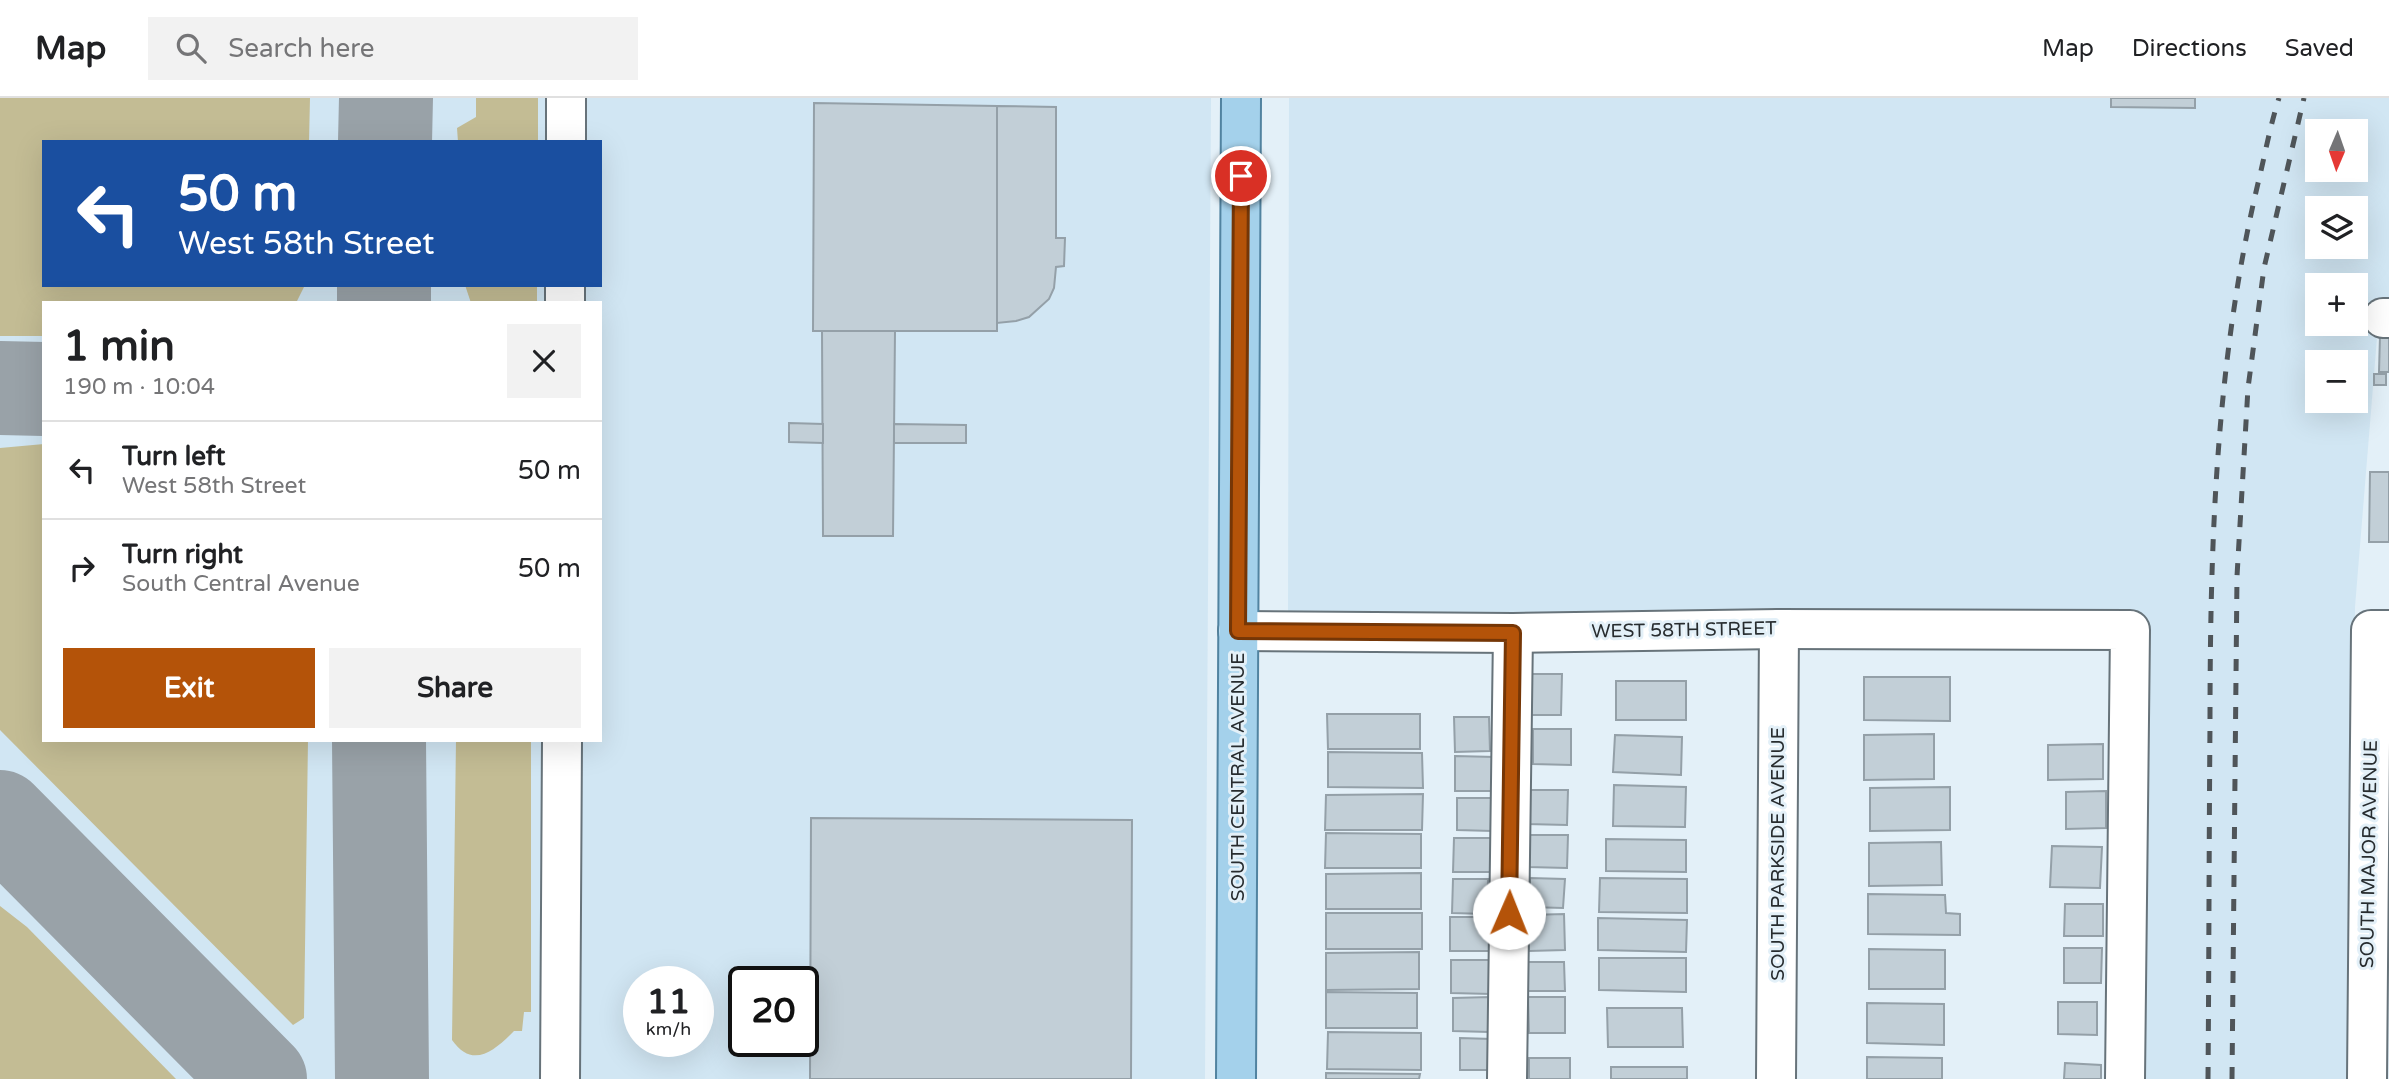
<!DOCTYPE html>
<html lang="en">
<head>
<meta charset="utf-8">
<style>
	:root { --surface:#fff; --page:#f2f2f2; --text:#202124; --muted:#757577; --line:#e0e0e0; --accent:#b45309 }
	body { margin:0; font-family:"Varela Round",sans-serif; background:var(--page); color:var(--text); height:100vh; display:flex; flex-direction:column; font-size:26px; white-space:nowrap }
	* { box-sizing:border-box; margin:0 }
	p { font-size:23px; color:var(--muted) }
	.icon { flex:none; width:38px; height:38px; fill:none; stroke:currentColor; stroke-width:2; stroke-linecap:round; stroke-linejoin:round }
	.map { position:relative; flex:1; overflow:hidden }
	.panel { position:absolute; left:42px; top:203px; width:560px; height:441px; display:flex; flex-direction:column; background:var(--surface); border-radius:0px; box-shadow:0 7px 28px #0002 }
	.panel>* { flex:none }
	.top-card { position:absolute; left:42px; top:42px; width:560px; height:147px; border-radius:0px; box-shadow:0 7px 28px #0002; background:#1a4fa0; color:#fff; overflow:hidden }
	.needle { width:46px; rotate:182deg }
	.buttons { position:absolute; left:2305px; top:21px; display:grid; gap:14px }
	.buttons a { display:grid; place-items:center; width:63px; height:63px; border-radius:0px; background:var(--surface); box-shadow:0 7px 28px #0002; font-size:35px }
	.speed { position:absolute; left:623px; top:868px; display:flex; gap:14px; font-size:35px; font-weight:700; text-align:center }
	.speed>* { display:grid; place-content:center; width:91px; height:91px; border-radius:50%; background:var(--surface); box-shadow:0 7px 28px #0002; line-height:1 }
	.speed small { font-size:18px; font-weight:400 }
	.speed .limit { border:4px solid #111; border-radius:10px; background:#fff; color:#111 }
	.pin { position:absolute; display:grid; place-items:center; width:60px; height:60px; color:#fff; margin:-30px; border:4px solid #fff; border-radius:50%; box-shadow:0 2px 7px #0007 }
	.me { position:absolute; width:77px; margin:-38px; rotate:1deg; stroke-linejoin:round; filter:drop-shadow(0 0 5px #0008) }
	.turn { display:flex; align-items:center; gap:24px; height:147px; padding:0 21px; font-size:32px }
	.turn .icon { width:91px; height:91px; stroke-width:2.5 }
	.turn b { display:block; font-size:49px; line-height:60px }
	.round { display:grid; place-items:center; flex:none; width:74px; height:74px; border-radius:0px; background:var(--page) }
	.overview { display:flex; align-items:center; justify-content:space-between; height:119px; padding:0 21px }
	h1 { font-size:42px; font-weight:800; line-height:52px }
	.button { display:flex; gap:14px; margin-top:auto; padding:14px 21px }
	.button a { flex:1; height:80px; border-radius:0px; background:var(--accent); color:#fff; font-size:28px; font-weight:800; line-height:80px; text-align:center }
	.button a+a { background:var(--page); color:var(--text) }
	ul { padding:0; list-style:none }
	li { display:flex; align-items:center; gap:21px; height:98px; padding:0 21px; border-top:2px solid var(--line) }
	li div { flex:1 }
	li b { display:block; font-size:26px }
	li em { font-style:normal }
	header { display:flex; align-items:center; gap:42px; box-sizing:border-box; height:98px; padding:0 35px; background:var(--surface); border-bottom:2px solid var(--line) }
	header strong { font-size:33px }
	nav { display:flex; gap:38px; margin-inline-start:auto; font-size:24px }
	.search { width:490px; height:63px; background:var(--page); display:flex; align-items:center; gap:18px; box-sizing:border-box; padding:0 24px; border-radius:0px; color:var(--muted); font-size:26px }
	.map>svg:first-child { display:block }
	.built { fill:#d1e6f3; fill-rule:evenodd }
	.green { fill:#c3bc94 }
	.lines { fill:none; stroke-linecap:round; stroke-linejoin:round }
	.taxiway { stroke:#99a2a8; stroke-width:94 }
	.building { fill:#c2cfd7; stroke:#94a0a8; stroke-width:2 }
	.minor-casing { stroke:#67737a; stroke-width:42 }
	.major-casing { stroke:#5183a0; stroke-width:42 }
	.minor { stroke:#fff; stroke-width:38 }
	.major { stroke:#a4d1eb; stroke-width:38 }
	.rail { stroke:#4f5559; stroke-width:5; stroke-dasharray:12 12; stroke-linecap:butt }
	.route-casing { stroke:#753606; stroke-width:18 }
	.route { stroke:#b45309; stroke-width:12 }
	.labels { text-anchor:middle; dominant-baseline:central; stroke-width:6; stroke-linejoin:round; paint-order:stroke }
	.street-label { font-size:19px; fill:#272c2f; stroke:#e3f0f8 }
</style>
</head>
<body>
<header>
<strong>Map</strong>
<div class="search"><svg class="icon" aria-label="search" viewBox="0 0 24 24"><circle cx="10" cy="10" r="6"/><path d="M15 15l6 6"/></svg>Search here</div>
<nav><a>Map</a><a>Directions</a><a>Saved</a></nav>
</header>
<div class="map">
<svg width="2389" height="981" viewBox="0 0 2389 981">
	<rect width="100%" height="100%" fill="#e3f0f8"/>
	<g class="built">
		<path d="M0,0H1211L1205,981H0ZM44,44H600V187H44ZM44,205H600V642H44ZM639,884H698V943H639ZM744,884H803V943H744Z"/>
		<path d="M1289,0H2389V202L2380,203L2355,509L2352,981H2143L2146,525L1288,521ZM2317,33H2356V72H2317ZM2317,110H2356V149H2317ZM2317,187H2356V226H2317ZM2317,264H2356V303H2317Z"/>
	</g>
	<g class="green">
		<polygon points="0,0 310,0 309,44 44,44 44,187 305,187 296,205 44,205 44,238 0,238"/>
		<polygon points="476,0 538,0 538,44 458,44 457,30 476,19"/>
		<polygon points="465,187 537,187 537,205 471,205"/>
		<polygon points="44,346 44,642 308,642 304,920 293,927 0,632 0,350"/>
		<path d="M456,642H531V914H524L522,933H514C495,952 473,972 452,942Z"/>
		<polygon points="0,808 27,829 176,981 0,981"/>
	</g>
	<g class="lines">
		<g class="taxiway">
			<polyline points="385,44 386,0"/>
			<polyline points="384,205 384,187"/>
			<polyline points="0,290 44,291"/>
			<polyline points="379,642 382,981"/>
			<polyline points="0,719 260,981"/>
		</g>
	</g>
	<g class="building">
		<polygon points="2111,0 2195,0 2195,10 2111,9"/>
		<polygon points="814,5 997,8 997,233 813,233"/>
		<polygon points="997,8 1056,9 1056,140 1065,140 1064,168 1056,169 1054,190 1049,201 1029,219 1016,223 997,225"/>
		<polygon points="822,233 895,233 893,438 823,438"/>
		<polygon points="2380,238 2389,239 2389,274 2379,274"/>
		<rect x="2374" y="276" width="12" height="11"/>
		<polygon points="789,325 823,326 823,345 789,344"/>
		<polygon points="894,326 966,327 966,345 894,345"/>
		<polygon points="2370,374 2389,374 2389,444 2369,444"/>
		<polygon points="1528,576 1562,576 1561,617 1527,617"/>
		<polygon points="1864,579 1950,579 1950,623 1864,622"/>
		<rect x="1616" y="583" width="70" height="39"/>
		<polygon points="1327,616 1420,616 1420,651 1328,651"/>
		<polygon points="1454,619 1489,619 1490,653 1455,654"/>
		<polygon points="1533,631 1571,631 1571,667 1533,666"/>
		<polygon points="1934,636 1934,681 1864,682 1864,637"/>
		<polygon points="1615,637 1682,639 1681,677 1613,674"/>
		<polygon points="2103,646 2103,681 2048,682 2048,647"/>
		<polygon points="1328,654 1422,655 1423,690 1328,689"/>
		<polygon points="1455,658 1495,659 1495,693 1455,693"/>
		<polygon points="1614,687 1686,689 1685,729 1613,728"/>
		<polygon points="1950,689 1950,732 1870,733 1870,690"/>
		<polygon points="1528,692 1568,692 1567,727 1527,726"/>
		<polygon points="2106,693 2106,730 2066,731 2066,694"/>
		<polygon points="1423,696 1422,732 1325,732 1326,697"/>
		<polygon points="1457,700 1491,700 1492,733 1457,732"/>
		<polygon points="811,720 1132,722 1131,981 810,981"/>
		<polygon points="1326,735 1421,736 1421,770 1325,770"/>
		<polygon points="1528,737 1568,737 1567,770 1528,769"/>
		<polygon points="1454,740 1491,740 1491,774 1453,774"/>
		<polygon points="1606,741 1686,742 1686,774 1606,773"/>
		<polygon points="1941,744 1942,787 1869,788 1869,745"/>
		<polygon points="2052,748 2102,749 2100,790 2050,789"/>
		<polygon points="1421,775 1421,811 1326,811 1326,776"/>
		<polygon points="1530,780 1565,781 1563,810 1529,809"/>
		<polygon points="1600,780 1687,781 1687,815 1599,814"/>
		<polygon points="1453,781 1488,781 1487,816 1452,815"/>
		<polygon points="1868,796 1945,797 1946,815 1960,816 1960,837 1868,836"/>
		<polygon points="2065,806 2103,806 2103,838 2064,838"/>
		<rect x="1326" y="815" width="96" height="36"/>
		<polygon points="1564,816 1565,852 1529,853 1528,817"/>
		<rect x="1450" y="819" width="40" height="34"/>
		<polygon points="1598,820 1687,822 1686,854 1598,852"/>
		<polygon points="2064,850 2102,850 2101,885 2064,885"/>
		<polygon points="1869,851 1945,852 1945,891 1869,891"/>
		<polygon points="1419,854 1419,891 1326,892 1326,855"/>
		<polygon points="1599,860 1686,860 1686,894 1599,892"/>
		<polygon points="1451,862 1491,862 1491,896 1451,895"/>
		<polygon points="1528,864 1564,864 1565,893 1528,893"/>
		<polygon points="1326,894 1417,895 1417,930 1326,930"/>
		<polygon points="1490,899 1489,934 1453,933 1453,900"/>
		<polygon points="1528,899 1565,899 1565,935 1529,935"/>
		<polygon points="2058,904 2097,904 2097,937 2058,936"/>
		<polygon points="1867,905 1944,906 1944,947 1867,945"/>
		<polygon points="1607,910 1682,910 1683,949 1608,949"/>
		<polygon points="1328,934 1421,935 1421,972 1327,971"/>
		<polygon points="1460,940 1492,941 1492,972 1460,972"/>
		<polygon points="1867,959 1942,960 1942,981 1867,981"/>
		<rect x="1529" y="960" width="41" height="21"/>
		<polygon points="2065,965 2101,967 2101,981 2064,981"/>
		<rect x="1611" y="969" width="76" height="12"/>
		<polygon points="1326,975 1420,976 1419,981 1326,981"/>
	</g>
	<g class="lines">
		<g class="minor-casing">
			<g id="minor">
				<polyline points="566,44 566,0"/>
				<polyline points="565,205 565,187"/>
				<polyline points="2383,220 2389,220"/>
				<polyline points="1238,533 1513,535 1779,531 2130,532 2125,981"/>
				<polyline points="560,981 562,642"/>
				<polyline points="1507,981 1513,535"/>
				<polyline points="1776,981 1779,531"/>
				<polyline points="2367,981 2371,532 2389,532"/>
			</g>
		</g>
		<g class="major-casing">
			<polyline id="major" points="1236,981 1241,0"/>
		</g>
		<use href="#minor" class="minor"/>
		<use href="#major" class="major"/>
		<g class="rail">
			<path d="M2208,981C2209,863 2209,745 2210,627C2210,443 2216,257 2260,77C2266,51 2271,25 2279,0"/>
			<polyline points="2232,981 2237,478 2248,290 2264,170 2304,0"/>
		</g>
	</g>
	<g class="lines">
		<g class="route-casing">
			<polyline id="route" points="1241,78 1238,533 1513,535 1509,815"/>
		</g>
		<use href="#route" class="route"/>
	</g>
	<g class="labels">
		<g class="street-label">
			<text transform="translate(1684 532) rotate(-1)">WEST 58TH STREET</text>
			<text transform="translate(1238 679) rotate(-90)">SOUTH CENTRAL AVENUE</text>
			<text transform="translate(1778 756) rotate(-90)">SOUTH PARKSIDE AVENUE</text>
			<text transform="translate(2369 756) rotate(-89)">SOUTH MAJOR AVENUE</text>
		</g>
	</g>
</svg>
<div class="buttons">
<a><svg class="needle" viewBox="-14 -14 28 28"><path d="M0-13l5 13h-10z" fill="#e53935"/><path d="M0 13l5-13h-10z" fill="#757577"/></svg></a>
<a><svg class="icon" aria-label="layers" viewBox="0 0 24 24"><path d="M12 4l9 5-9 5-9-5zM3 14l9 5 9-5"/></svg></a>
<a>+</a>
<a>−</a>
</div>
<div class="speed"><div>11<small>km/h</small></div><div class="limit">20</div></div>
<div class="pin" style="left:1241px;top:78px;background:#d93025"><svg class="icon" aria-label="arrive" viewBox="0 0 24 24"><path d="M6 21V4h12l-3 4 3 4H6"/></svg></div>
<svg class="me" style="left:1509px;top:815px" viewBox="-20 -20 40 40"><circle r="19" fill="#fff"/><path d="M0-13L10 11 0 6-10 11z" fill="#b45309"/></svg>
<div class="top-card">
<div class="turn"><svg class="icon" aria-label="left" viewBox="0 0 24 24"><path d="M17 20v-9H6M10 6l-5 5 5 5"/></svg><div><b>50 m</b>West 58th Street</div></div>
</div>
<section class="panel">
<div class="overview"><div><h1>1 min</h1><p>190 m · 10:04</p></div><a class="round"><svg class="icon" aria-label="close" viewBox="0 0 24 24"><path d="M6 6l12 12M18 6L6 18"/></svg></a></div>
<ul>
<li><svg class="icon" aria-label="left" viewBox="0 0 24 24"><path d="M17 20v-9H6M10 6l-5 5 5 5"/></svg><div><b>Turn left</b><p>West 58th Street</p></div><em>50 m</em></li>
<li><svg class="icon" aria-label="right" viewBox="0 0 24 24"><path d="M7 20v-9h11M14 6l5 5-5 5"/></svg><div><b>Turn right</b><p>South Central Avenue</p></div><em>50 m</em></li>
</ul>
<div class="button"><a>Exit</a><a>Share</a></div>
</section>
</div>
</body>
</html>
